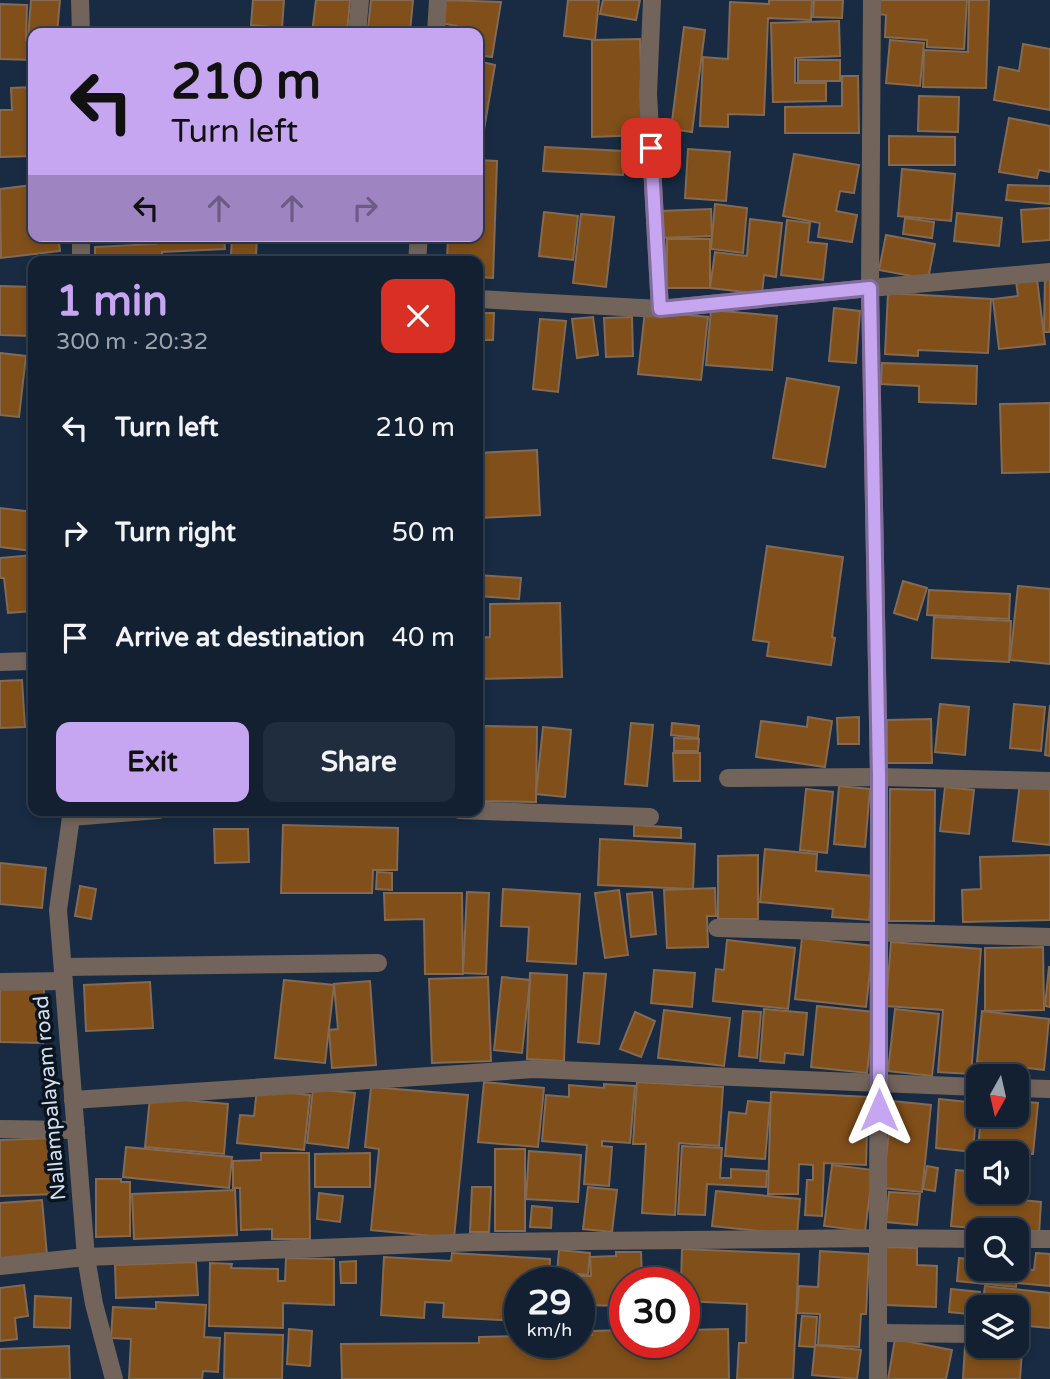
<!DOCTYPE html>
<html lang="en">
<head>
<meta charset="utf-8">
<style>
	:root { --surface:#122032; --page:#1f2d3e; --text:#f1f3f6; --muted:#9ca3ac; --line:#313e4d; --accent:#c6a6f0 }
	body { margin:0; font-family:"Varela Round",sans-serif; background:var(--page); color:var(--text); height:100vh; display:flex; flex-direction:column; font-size:26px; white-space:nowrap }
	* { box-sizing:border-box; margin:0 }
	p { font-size:23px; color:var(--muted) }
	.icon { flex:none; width:38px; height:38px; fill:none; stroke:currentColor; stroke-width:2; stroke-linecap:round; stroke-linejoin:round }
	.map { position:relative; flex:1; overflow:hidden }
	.details { position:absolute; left:28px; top:256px; width:455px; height:560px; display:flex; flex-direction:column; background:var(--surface); border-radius:14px; box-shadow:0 4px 10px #0003,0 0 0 2px var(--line) }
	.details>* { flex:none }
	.guide { position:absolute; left:28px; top:28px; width:455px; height:214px; border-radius:14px; box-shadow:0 4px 10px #0003,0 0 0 2px var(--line); background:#c6a6f0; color:#111; overflow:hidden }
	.needle { width:46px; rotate:188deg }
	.controls { position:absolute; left:966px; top:1064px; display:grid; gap:14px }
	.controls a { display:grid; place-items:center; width:63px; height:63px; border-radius:14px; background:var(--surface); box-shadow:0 4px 10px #0003,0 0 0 2px var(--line); font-size:35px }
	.speed { position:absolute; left:504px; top:1267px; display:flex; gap:14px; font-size:35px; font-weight:700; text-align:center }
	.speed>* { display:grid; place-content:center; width:91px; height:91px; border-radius:50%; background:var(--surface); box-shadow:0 4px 10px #0003,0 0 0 2px var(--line); line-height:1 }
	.speed small { font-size:18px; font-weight:400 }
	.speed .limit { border:10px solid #d22; background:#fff; color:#111 }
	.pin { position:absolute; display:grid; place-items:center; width:60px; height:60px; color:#fff; margin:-30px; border-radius:14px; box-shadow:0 4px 10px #0006 }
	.me { position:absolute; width:77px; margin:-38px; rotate:0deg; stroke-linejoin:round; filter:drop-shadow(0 0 5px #0008) }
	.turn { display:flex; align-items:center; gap:24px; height:147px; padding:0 28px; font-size:32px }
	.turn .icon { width:91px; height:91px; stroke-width:2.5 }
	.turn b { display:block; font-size:49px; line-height:60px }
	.lanes { display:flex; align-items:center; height:66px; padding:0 28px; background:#0003; justify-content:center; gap:35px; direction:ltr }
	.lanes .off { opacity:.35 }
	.round { display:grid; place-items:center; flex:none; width:74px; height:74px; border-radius:14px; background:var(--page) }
	.head { display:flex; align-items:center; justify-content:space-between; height:119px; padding:0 28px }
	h1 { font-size:42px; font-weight:800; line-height:52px; color:var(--accent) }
	.action { display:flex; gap:14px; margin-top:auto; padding:14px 28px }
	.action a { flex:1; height:80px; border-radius:14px; background:var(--accent); color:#111; font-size:28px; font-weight:800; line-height:80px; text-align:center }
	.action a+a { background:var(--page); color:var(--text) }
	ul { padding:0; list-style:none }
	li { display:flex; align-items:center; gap:21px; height:105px; padding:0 28px }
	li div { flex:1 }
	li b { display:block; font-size:26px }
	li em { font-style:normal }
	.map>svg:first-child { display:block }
	.building { fill:#804f1a; stroke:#846a52; stroke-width:2 }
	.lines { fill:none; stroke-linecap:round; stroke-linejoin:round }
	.minor { stroke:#72645b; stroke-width:18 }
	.route-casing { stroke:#816c9c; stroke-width:18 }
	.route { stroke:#c6a6f0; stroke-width:12 }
	.labels { text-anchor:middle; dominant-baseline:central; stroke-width:7; stroke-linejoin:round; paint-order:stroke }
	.street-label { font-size:21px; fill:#d2deed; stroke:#0b131d }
</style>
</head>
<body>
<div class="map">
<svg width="1050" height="1379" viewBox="0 0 1050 1379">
	<rect width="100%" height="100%" fill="#182b42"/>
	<g class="building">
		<polygon points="31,0 60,0 57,33 33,33 33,38 28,38"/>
		<polygon points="253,0 284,0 282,28 251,25"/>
		<polygon points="316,0 350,0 347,33 312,33"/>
		<polygon points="371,0 413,0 410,32 368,28"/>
		<polygon points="444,0 501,2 492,57 478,55 478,33 455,33 457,26 440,23"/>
		<polygon points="568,0 599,0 595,40 564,36"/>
		<polygon points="603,0 640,0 636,20 600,14"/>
		<polygon points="769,0 812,0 811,20 768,18 764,115 728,114 728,127 700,126 703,57 728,59 730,2 769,4"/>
		<polygon points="814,0 843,0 842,18 813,17"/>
		<polygon points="879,0 967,0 964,49 927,47 927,40 885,37 886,15 879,14"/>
		<polygon points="969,0 989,0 986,88 923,87 924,50 968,52"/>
		<polygon points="0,4 27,5 26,40 33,40 33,60 0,59"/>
		<polygon points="839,21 840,56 795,58 795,83 826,83 826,101 773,102 771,23"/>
		<polygon points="684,27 705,30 692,132 671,129"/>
		<polygon points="640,39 643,135 592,137 592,40"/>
		<polygon points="890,40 924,43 920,86 886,83"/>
		<polygon points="1023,44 1050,49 1050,110 994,100 999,67 1019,71"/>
		<rect x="798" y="60" width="42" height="21"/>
		<polygon points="478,61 495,65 479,159 478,159"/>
		<polygon points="842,76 858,76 859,133 785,133 785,107 842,106"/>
		<polygon points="33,87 33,156 0,157 0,110 12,110 11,88"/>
		<polygon points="919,96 959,97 958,132 918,131"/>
		<polygon points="1009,118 1050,126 1050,172 1039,170 1037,178 999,172"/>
		<polygon points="889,136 955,137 955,165 889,165"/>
		<polygon points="545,147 624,151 623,175 543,171"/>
		<polygon points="688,149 730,152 726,201 685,198"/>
		<polygon points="794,154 859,165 854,193 840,191 836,211 857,215 852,242 818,237 820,223 783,216"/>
		<polygon points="478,160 497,161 493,278 478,277 478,261 447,261 448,236 478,236"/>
		<polygon points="902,169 955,174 951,221 898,216"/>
		<polygon points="33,185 33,236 58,236 60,251 1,258 0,189"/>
		<polygon points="1008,185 1050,186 1050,204 1006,200"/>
		<polygon points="715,204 747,208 743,253 711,249"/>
		<polygon points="1050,208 1050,240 1023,242 1021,210"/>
		<polygon points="711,209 712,236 661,238 660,211"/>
		<polygon points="544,212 578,216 573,260 539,256"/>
		<polygon points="957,213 1002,218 999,246 954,241"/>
		<polygon points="581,214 614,217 606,287 573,283"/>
		<polygon points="905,218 934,222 932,238 903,234"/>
		<polygon points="750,219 782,223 776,277 764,275 762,294 710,288 715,252 747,256"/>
		<polygon points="787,220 810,223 808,242 827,244 823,280 781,275"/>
		<polygon points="886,235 935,244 928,279 879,270"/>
		<rect x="102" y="236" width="49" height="7"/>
		<polygon points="156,236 224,236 225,249 162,252 162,261 95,261 95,247 156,244"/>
		<polygon points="232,236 257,236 256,256 231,255"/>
		<rect x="667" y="239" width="43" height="49"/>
		<polygon points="1045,277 1050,277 1050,332 1044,332"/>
		<polygon points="1037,279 1045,344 999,349 993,299 1018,296 1016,281"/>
		<polygon points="0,286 33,287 32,336 0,335"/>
		<polygon points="888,293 991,299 988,353 918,350 918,356 885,354"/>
		<polygon points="834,308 860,311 856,363 829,361"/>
		<polygon points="711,310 777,316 772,370 706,365"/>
		<polygon points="645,311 708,317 701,380 638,374"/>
		<polygon points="478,313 494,313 493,340 478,340"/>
		<polygon points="593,317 598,355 577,358 572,319"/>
		<polygon points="632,317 633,356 606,357 604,318"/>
		<polygon points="540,319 566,321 558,392 533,389"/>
		<polygon points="0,353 26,356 19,417 0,415"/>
		<polygon points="882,363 977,366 976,404 919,402 919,386 881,384"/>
		<polygon points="787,378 839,387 825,467 773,458"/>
		<polygon points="1050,403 1050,472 1002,473 1000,404"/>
		<polygon points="537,450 540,515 479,518 478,453"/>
		<polygon points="0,508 33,512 33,551 0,547"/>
		<polygon points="767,546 843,557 832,637 835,638 831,665 767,656 769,642 753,640"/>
		<polygon points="33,555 33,611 8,613 4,578 0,578 0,558"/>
		<polygon points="478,575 521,578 519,599 478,596"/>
		<polygon points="903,581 927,588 917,620 894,613"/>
		<polygon points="1018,586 1050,589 1050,664 1010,660"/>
		<polygon points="929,590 1010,594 1009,619 927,615"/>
		<polygon points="560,603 562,677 478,679 478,638 490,637 490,604"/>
		<polygon points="934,617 1011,621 1009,662 932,658"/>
		<polygon points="22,680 25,727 0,728 0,681"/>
		<polygon points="940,704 969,707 965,755 935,752"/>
		<polygon points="1014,704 1045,707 1041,751 1010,748"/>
		<polygon points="1050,705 1050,756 1045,755"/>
		<polygon points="808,717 832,721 825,767 756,757 761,721 807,727"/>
		<polygon points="859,717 859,744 838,744 837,718"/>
		<polygon points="931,719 932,763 887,763 887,720"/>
		<polygon points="631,723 653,725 647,786 625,784"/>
		<polygon points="672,723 699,726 698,738 671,735"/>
		<polygon points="484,726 537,727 536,802 478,801 478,736 484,736"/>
		<polygon points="543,727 571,730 565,797 536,794"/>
		<polygon points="674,738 699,739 698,751 674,751"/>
		<polygon points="673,753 700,753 700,781 674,781"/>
		<polygon points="1020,783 1050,787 1050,845 1013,841"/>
		<polygon points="839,786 870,789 865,847 834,844"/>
		<polygon points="945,787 974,790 969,834 940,831"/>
		<polygon points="806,789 833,792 827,853 800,850"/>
		<polygon points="890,789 935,790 934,921 889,921"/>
		<polygon points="283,825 398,828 397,870 373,870 372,893 281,893"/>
		<polygon points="634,825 681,828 681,838 634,836"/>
		<polygon points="214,829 248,829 249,862 215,863"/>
		<polygon points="600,839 695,844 693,889 598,885"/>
		<polygon points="765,849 817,854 816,871 873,876 869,920 832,917 833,909 760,902"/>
		<polygon points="758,855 758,919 718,919 718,856"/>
		<polygon points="1050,855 1050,920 963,922 962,890 981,889 980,857"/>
		<polygon points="0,863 46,868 42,908 0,904"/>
		<polygon points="377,872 392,873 392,890 376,889"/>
		<polygon points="80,886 96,889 91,919 75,916"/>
		<polygon points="715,888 716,916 707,916 708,947 667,948 664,890"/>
		<polygon points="503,889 580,894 576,964 527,961 529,927 501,926"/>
		<polygon points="619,890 628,955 605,958 595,893"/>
		<polygon points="467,892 489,893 486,974 463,973"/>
		<polygon points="652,892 656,934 631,937 627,894"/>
		<polygon points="384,893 462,893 463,974 425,974 424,919 385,920"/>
		<polygon points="802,938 873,946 866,1007 795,999"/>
		<polygon points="727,940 795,948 788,1009 713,1001 716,969 724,970"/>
		<polygon points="891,942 981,949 971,1074 938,1072 943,1010 886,1006"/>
		<polygon points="1043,947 1044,1010 985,1011 985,948"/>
		<polygon points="1049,967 1050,967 1050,1007 1045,1006"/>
		<polygon points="654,970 695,973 692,1007 651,1003"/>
		<polygon points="530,973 567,975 564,1061 527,1059"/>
		<polygon points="584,973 606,974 599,1044 578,1042"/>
		<polygon points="488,977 491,1061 432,1063 429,979"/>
		<polygon points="502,977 530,980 522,1053 494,1050"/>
		<polygon points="284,980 334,985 325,1063 275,1058"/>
		<polygon points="370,981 376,1065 332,1068 329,1030 338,1029 334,984"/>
		<polygon points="150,982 153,1028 86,1031 84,985"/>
		<polygon points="0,988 44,989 43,1043 0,1042"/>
		<polygon points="817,1006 874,1012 867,1073 811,1067"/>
		<polygon points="764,1009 807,1013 803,1055 785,1053 784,1063 760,1061"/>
		<polygon points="895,1009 939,1014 932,1076 888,1071"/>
		<polygon points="664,1010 730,1018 724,1066 658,1058"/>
		<polygon points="743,1011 761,1012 757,1058 739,1056"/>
		<polygon points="982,1011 1049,1019 1044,1070 977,1062"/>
		<polygon points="635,1012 655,1021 641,1057 620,1049"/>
		<polygon points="484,1082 544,1088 538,1147 478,1142"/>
		<polygon points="637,1082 723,1087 719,1146 679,1143 675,1215 642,1213 646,1144 633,1144"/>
		<polygon points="604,1084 635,1086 630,1143 602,1141 602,1146 612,1147 609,1186 584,1184 587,1145 542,1141 546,1095 569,1097 569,1085 604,1088"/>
		<polygon points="371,1087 468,1095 454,1238 371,1230 379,1149 365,1147"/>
		<polygon points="257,1089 310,1095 304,1150 237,1143 240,1115 254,1116"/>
		<polygon points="313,1089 355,1093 348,1148 307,1143"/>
		<polygon points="771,1092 868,1097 866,1165 824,1163 822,1216 805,1215 807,1180 813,1180 813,1165 799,1164 798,1194 768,1194"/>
		<polygon points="150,1097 228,1104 224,1154 145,1147"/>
		<polygon points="939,1099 977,1103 973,1152 936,1148"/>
		<polygon points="748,1101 770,1103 765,1159 725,1156 729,1112 746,1114"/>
		<polygon points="892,1101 931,1105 922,1192 883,1188"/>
		<polygon points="1017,1101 1038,1103 1033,1154 978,1153 977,1161 981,1115 1017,1115"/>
		<polygon points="54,1138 56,1194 0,1196 0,1140"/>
		<polygon points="682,1146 722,1148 720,1178 731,1178 731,1169 767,1171 766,1187 707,1184 705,1215 678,1214"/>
		<polygon points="126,1147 232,1157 229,1188 123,1177"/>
		<rect x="495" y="1149" width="30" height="82"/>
		<polygon points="529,1151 581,1155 578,1202 526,1199"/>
		<polygon points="261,1153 309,1153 310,1239 272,1239 272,1229 241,1230 240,1188 233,1188 233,1161 261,1160"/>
		<polygon points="370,1153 370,1187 315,1187 315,1154"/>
		<polygon points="832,1165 873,1170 865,1231 824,1226"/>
		<polygon points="927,1166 938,1168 935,1191 923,1189"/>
		<polygon points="956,1170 978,1172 978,1192 1013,1192 1012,1199 1041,1202 1039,1234 951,1226"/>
		<polygon points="96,1179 121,1179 121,1182 130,1182 130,1236 96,1237"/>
		<polygon points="472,1187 491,1187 489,1232 470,1232"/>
		<polygon points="588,1187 617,1190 612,1232 583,1229"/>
		<polygon points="235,1190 237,1235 134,1239 132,1194"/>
		<polygon points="716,1191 800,1199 797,1235 712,1226"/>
		<polygon points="889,1192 920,1194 917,1225 886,1222"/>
		<polygon points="319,1193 343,1196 340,1222 317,1219"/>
		<polygon points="42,1200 47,1255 0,1259 0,1203"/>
		<polygon points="532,1206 552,1208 551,1228 530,1227"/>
		<polygon points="885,1247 917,1248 917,1265 937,1266 936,1307 884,1305"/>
		<polygon points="682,1249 799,1254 793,1379 737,1379 739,1343 746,1343 747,1304 684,1301 684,1283 681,1283"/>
		<polygon points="559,1250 590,1253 588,1275 557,1272"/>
		<polygon points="820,1251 869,1254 866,1314 861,1314 859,1347 818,1345 820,1314 797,1313 799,1286 818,1287"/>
		<polygon points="616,1252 641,1252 642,1278 664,1278 664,1283 625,1283 625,1306 579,1305 579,1283 560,1283 560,1276 591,1276 590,1257 616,1256"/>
		<polygon points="452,1253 550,1259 549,1283 520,1283 520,1321 443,1317 444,1303 425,1302 424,1318 381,1315 384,1257 451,1261"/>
		<polygon points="1036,1253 1050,1254 1050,1286 1018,1283 1019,1269 1034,1270"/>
		<polygon points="286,1258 334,1259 334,1305 283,1303 283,1328 209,1326 210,1263 232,1264 231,1268 278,1269 278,1281 285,1281"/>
		<polygon points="959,1258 978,1260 978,1269 1017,1269 1019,1259 1016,1287 957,1281"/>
		<polygon points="356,1261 356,1283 341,1283 340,1262"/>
		<polygon points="196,1262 198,1295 116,1298 115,1265"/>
		<polygon points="24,1285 28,1316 15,1318 17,1339 0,1341 0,1288"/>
		<polygon points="985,1286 1050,1293 1050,1328 1017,1325 1017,1307 982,1307"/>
		<polygon points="951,1289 980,1292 978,1315 949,1312"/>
		<polygon points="35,1296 71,1298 70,1328 34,1327"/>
		<polygon points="156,1302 206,1305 204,1337 220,1338 218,1372 203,1371 202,1379 129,1379 131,1339 111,1338 113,1307 156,1309"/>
		<polygon points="802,1316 817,1317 815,1347 799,1346"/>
		<polygon points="289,1329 312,1331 310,1366 287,1364"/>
		<polygon points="728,1329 729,1379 342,1379 341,1344 479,1343 479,1337 520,1336 520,1342 579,1342 579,1335 592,1335 592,1331 625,1330 625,1342 684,1342 684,1330"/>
		<polygon points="225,1333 283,1335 282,1379 224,1379"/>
		<polygon points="895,1339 952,1350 946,1379 888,1379"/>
		<polygon points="815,1345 861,1350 857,1379 812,1375"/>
		<polygon points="69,1346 70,1379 0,1379 0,1349"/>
		<polygon points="965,1346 1022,1350 1020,1379 963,1379"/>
	</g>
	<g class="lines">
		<g class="minor">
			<polyline points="80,0 81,33"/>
			<polyline points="652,0 648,94 660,309"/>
			<polyline points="357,33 360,0"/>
			<polyline points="436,33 438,0"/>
			<polyline points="81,261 81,236"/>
			<polyline points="417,261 419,236"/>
			<polyline points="478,299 660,309 870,288 872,0"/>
			<polyline points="0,662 33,661"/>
			<polyline points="728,778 879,777 1050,781"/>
			<polyline points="72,810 58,910 86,1257 94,1304 114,1379"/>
			<polyline points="459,810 650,817"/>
			<polyline points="71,817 159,810"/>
			<polyline points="717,928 1050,937"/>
			<polyline points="63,967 378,963"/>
			<polyline points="0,982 64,981"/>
			<polyline points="1017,1088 1050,1089"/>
			<polyline points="73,1100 534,1069 978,1087"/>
			<polyline points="0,1129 76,1130"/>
			<polyline points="1017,1239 1050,1239"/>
			<polyline points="0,1266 86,1257 476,1242 878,1238 879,777 870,288 1050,272"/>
			<polyline points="879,1333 978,1334"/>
			<polyline points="878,1379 878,1238 978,1239"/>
		</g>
	</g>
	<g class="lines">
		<g class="route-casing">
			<polyline id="route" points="651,148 660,309 870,288 879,776 879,1110"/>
		</g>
		<use href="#route" class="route"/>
	</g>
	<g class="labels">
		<g class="street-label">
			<text transform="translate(50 1098) rotate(-95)">Nallampalayam road</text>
		</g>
	</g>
</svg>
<div class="controls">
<a><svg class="needle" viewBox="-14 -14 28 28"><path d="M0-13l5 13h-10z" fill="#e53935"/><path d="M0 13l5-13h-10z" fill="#9ca3ac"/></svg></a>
<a><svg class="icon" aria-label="sound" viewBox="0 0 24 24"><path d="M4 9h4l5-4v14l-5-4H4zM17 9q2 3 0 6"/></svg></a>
<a><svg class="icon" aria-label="search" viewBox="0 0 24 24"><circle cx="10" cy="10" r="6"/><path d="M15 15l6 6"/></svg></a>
<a><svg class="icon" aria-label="layers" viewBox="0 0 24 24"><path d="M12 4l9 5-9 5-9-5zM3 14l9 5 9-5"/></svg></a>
</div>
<div class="speed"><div>29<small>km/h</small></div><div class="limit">30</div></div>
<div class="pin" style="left:651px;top:148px;background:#d93025"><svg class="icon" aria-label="arrive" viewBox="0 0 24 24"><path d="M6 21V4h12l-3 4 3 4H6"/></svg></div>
<svg class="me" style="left:879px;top:1110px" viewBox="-20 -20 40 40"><path d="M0-17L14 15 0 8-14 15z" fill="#c6a6f0" stroke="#fff" stroke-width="4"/></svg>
<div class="guide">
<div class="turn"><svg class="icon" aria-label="left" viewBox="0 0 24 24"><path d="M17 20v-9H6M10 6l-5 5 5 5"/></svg><div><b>210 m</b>Turn left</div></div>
<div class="lanes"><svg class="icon" aria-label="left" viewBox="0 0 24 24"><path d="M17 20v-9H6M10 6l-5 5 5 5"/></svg><svg class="icon off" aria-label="ahead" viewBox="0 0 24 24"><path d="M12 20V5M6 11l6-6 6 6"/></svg><svg class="icon off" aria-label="ahead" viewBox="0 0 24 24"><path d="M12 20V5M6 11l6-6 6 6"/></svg><svg class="icon off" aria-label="right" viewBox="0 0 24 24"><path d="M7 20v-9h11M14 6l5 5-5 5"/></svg></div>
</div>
<section class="details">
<div class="head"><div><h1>1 min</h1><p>300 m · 20:32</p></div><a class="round" style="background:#d93025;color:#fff"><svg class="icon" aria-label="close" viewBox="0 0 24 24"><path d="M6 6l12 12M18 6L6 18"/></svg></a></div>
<ul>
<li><svg class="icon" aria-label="left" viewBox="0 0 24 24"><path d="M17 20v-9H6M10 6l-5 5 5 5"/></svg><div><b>Turn left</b></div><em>210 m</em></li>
<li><svg class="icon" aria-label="right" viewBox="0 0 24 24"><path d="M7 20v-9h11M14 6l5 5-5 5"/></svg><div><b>Turn right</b></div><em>50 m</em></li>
<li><svg class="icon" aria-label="arrive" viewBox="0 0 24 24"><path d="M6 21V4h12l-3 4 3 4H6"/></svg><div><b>Arrive at destination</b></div><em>40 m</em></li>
</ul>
<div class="action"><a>Exit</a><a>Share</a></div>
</section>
</div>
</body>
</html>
